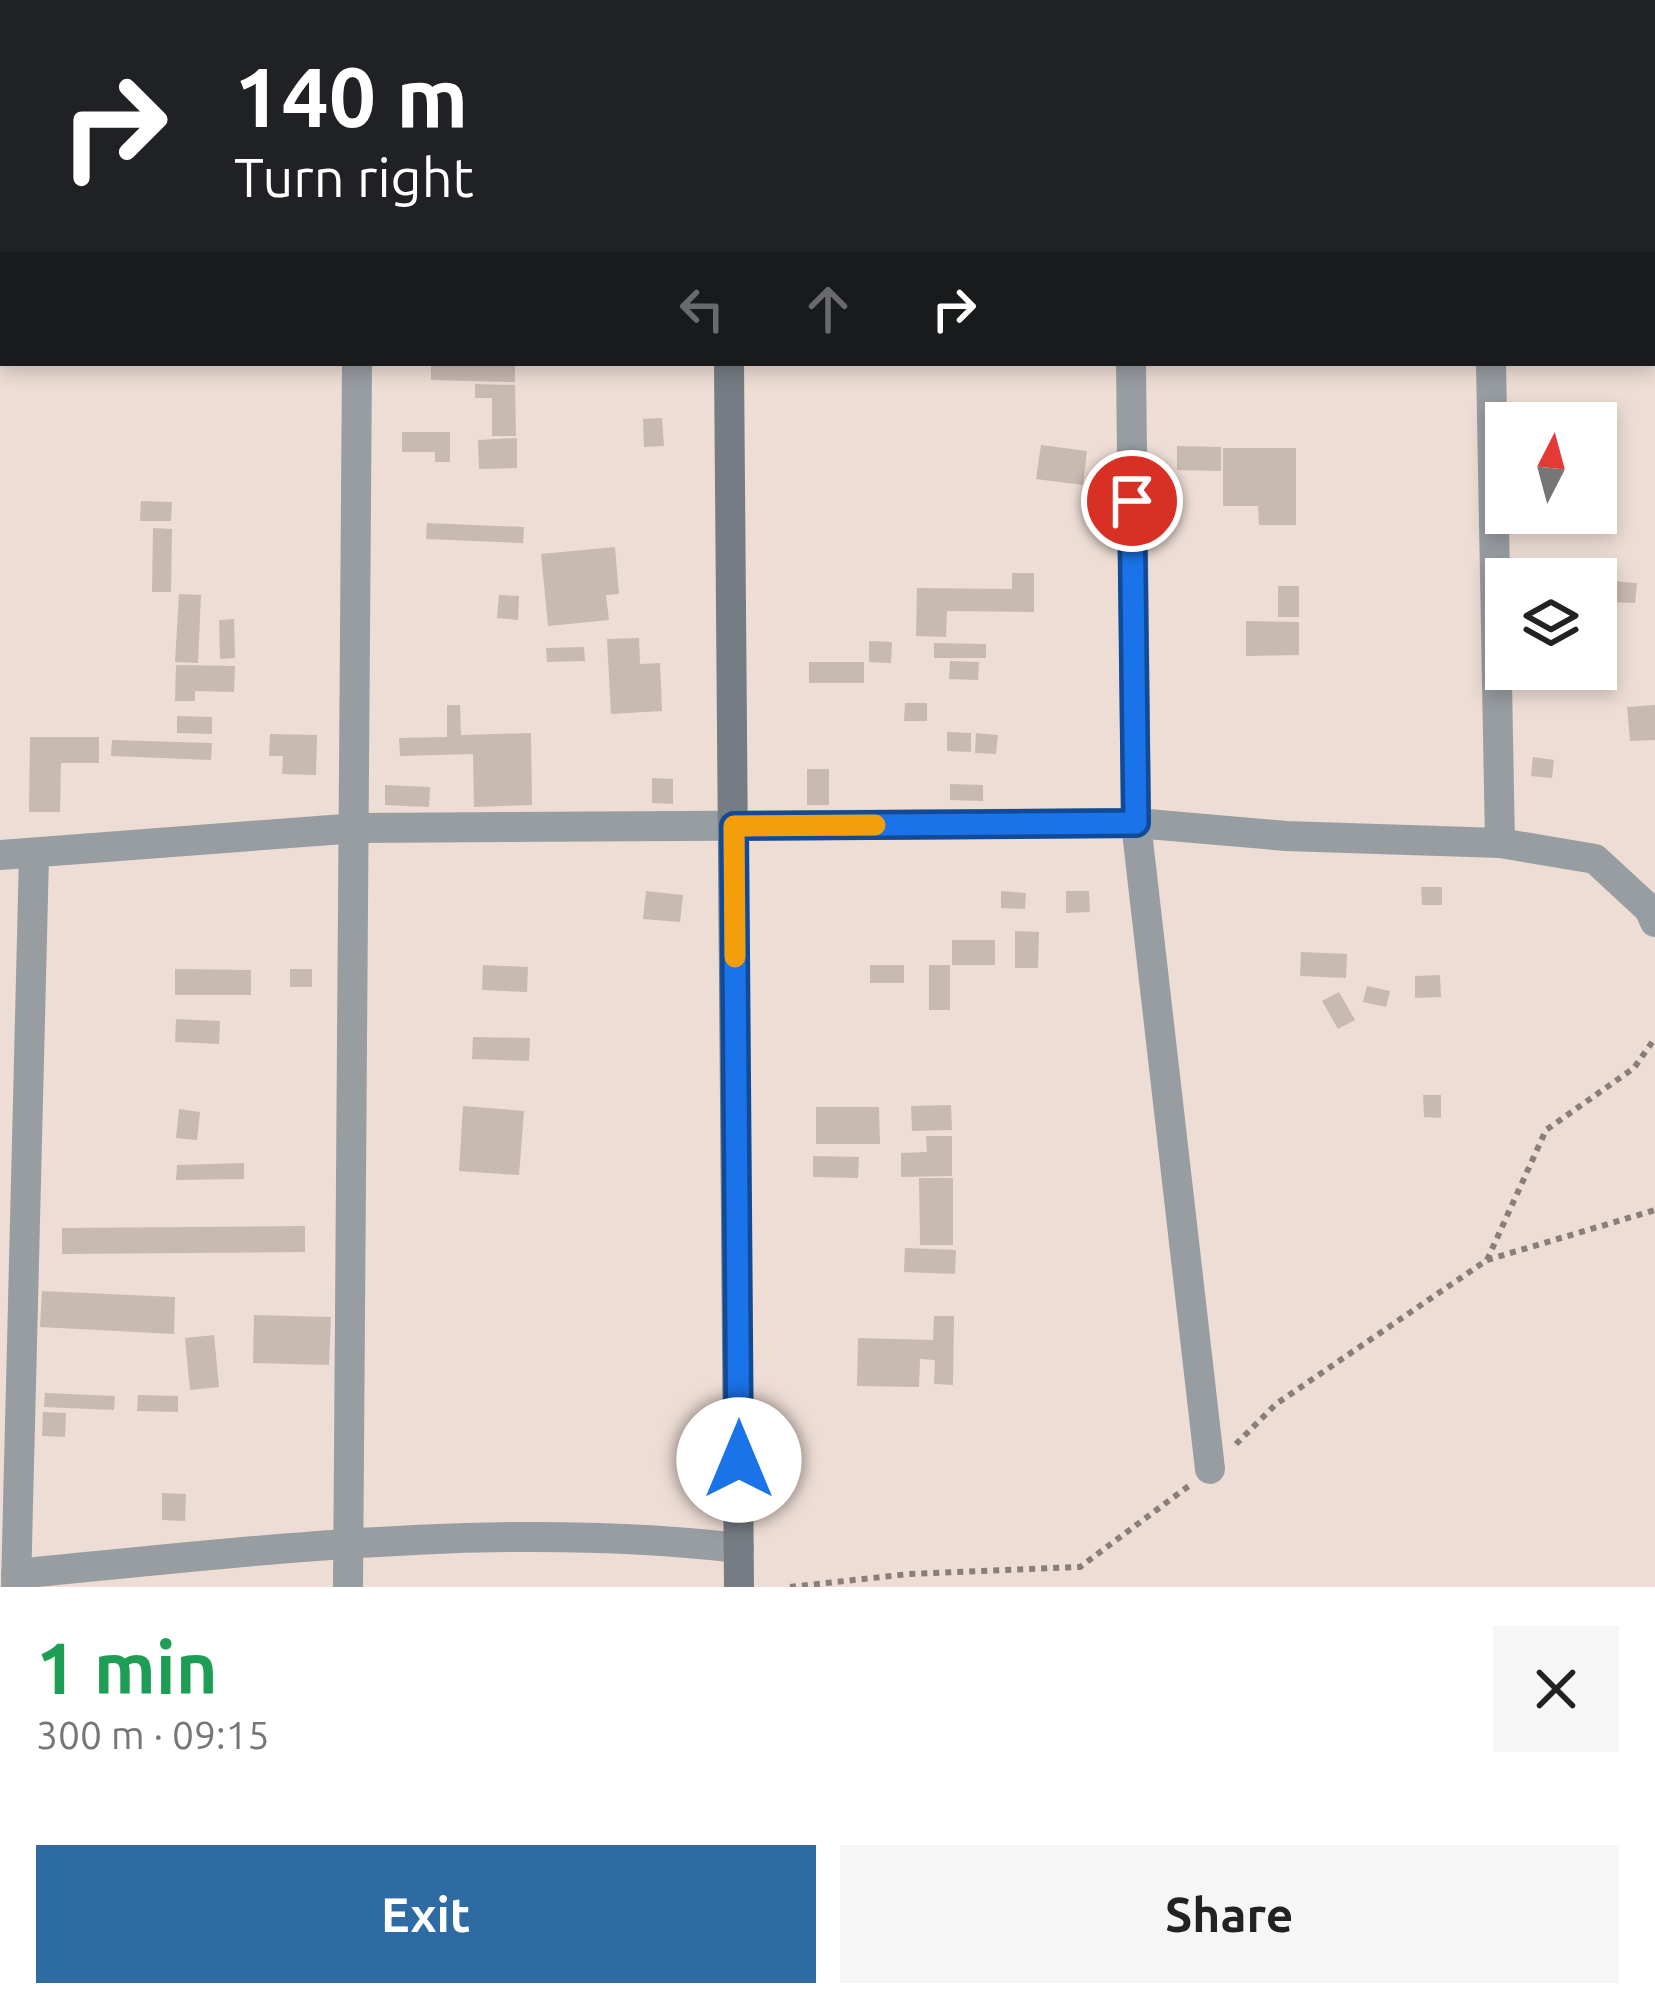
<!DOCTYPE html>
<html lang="en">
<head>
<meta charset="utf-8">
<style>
	:root { --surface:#fff; --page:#f6f6f6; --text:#222; --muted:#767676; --accent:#2d6ba2 }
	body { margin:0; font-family:Ubuntu,sans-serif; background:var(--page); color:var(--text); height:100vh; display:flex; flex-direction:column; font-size:45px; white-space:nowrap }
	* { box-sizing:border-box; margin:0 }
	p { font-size:39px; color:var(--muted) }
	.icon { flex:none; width:66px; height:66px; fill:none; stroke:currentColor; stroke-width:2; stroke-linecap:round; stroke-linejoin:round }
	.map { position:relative; height:1587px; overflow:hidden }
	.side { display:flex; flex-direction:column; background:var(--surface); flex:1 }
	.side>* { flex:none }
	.hud { position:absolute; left:0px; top:0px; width:1656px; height:366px; box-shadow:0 6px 18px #0003; background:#202124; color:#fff; overflow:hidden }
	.needle { width:78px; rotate:6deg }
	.fabs { position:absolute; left:1485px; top:402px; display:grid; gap:24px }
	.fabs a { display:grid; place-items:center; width:132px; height:132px; border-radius:0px; background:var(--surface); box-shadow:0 6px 18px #0003; font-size:60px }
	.pin { position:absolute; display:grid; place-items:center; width:102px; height:102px; color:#fff; margin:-51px; border:6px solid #fff; border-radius:50%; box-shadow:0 3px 12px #0007 }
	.me { position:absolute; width:132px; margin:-66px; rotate:0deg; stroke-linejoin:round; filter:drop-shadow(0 0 9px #0008) }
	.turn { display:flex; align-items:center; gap:42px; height:252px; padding:0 36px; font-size:54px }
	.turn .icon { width:156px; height:156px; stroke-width:2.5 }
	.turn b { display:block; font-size:84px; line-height:102px }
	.lanes { display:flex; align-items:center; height:114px; padding:0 36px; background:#0003; justify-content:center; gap:60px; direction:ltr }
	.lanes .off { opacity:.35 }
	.round { display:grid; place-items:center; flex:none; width:126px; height:126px; border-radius:0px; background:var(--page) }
	.overview { display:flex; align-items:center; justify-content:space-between; height:204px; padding:0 36px }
	h1 { font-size:72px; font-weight:700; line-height:90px; color:#1e9e55 }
	.primary-button { display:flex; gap:24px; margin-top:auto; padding:24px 36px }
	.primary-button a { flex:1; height:138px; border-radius:0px; background:var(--accent); color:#fff; font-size:48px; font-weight:700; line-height:138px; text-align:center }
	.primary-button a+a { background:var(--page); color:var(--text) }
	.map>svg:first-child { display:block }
	.building { fill:#c8b9b1 }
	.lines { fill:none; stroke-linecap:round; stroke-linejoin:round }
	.path { stroke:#897e79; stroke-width:6; stroke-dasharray:6 6; stroke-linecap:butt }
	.street { stroke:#989da2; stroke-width:30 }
	.secondary { stroke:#757c83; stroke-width:30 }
	.route-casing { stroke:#114b97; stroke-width:30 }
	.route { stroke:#1a73e8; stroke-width:21 }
	.slow { stroke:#f59e0b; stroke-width:21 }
</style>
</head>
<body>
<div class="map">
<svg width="1655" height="1587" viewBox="0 0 1655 1587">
	<rect width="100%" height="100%" fill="#edddd5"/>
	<g class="building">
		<polygon points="431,363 515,364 515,382 431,380"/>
		<polygon points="475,384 515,385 516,436 492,436 492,398 475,398"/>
		<polygon points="662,418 664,446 644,447 643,419"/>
		<polygon points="402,432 450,432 450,462 435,462 435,452 402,452"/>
		<polygon points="517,438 517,468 479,469 478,440"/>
		<polygon points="1041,445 1087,451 1083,485 1036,479"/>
		<polygon points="1177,446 1221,447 1221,471 1177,470"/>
		<polygon points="1223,448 1296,448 1296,525 1259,525 1258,506 1223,506"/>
		<polygon points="141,501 172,502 171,521 140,521"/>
		<polygon points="427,523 524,527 523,543 426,539"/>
		<polygon points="153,528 172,529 171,592 152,592"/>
		<polygon points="615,547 619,594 606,595 609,620 548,626 541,554"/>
		<polygon points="1012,573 1034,573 1034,612 947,611 946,637 916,636 917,588 1012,589"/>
		<polygon points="1613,581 1637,583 1635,603 1611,602"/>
		<rect x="1278" y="586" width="21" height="31"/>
		<polygon points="179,594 201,595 198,663 175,662"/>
		<polygon points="499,595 519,596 518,620 497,618"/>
		<polygon points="234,619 235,658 220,659 219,620"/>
		<polygon points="1246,621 1299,622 1299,655 1246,656"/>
		<polygon points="639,638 640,664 660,663 662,711 611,714 607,639"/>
		<polygon points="869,641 892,642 891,663 869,662"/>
		<polygon points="934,643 986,644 986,658 934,658"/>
		<polygon points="584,647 585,661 547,662 546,648"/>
		<polygon points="950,661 979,662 978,680 949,679"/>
		<rect x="809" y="662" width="55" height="21"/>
		<polygon points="176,665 235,666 234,692 195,691 195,701 175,701"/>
		<polygon points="905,703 927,703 927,721 904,721"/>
		<polygon points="447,705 460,705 461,735 531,733 532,805 474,807 473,754 400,756 399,738 447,737"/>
		<polygon points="1655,705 1655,740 1630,741 1627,707"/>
		<polygon points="177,716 212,717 212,734 177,733"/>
		<polygon points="947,732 971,733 971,752 947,751"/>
		<polygon points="976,733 998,735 996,754 975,753"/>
		<polygon points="270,734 317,735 316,775 282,774 283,756 269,756"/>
		<polygon points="30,737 99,737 99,763 61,763 60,812 29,812"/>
		<polygon points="112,740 212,743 211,760 111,756"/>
		<polygon points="1533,757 1554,760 1552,778 1531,776"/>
		<rect x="807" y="769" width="22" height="36"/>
		<polygon points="652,778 673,779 673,804 652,803"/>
		<polygon points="950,784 983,785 983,801 950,800"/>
		<polygon points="385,785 430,787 429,807 385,805"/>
		<polygon points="1421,887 1442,887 1442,905 1422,905"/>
		<polygon points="646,891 683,895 680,922 643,919"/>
		<polygon points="1001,891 1026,893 1025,909 1001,908"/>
		<polygon points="1066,891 1089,891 1090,912 1066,913"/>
		<polygon points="1015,931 1039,932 1038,968 1015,968"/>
		<rect x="952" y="940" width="43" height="25"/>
		<polygon points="1301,952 1347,954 1346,978 1300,976"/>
		<polygon points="483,965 528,967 527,992 482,990"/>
		<rect x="870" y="965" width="34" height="18"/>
		<rect x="929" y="965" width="21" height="45"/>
		<polygon points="175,969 251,970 251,995 175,995"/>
		<rect x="290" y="969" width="22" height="18"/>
		<polygon points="1440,975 1441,997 1415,998 1415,976"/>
		<polygon points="1367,986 1390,991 1386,1007 1363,1002"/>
		<polygon points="1339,992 1355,1020 1338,1029 1322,1001"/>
		<polygon points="176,1019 220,1021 219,1044 175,1042"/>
		<polygon points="473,1037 530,1038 529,1061 472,1059"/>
		<polygon points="1423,1095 1441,1095 1441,1118 1424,1117"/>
		<polygon points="951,1105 952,1130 912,1131 911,1106"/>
		<polygon points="463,1106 524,1111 519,1175 459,1171"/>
		<polygon points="816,1107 879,1107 880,1144 816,1144"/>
		<polygon points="179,1109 200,1112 197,1140 176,1138"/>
		<polygon points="926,1136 952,1136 952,1176 901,1177 901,1153 927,1152"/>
		<polygon points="813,1156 859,1157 858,1178 813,1177"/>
		<polygon points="244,1163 244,1179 176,1180 177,1165"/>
		<polygon points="919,1178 953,1178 953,1245 920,1245"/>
		<polygon points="305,1226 305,1252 62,1254 62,1228"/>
		<polygon points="905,1248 956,1250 955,1274 904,1272"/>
		<polygon points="42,1291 175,1297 174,1334 40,1327"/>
		<polygon points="254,1315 331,1317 329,1365 253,1363"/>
		<polygon points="934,1316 954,1316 953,1385 934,1384 935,1360 920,1359 919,1387 857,1386 858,1338 933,1340"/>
		<polygon points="214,1335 219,1387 190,1390 185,1338"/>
		<polygon points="45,1393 115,1396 114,1410 44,1407"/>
		<polygon points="138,1395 178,1396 178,1412 137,1411"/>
		<polygon points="43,1412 66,1413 65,1437 42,1436"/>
		<polygon points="162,1493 186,1494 185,1521 162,1520"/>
	</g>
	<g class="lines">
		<g class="path">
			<polyline points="1487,1260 1655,1210"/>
			<polyline points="1236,1444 1276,1404 1487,1260 1546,1130 1634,1068 1655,1038"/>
			<polyline points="790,1587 909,1574 1080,1567 1190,1485"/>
		</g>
		<g class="street">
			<polyline points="10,0 11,3"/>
			<polyline points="354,0 354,3"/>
			<polyline points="1128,0 1128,3"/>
			<polyline points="1486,0 1486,3"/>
			<polyline points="1653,95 1655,95"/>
			<polyline points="1131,363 1136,823 1210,1469"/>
			<polyline points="1491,363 1500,843 1595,859 1649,909 1655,922"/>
			<polyline points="0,855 357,828 1136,823 1286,836 1500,843"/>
			<path d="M16,1574C256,1551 499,1520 739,1548"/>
			<polyline points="16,1587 34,856"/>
			<polyline points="348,1587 357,363"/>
		</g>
		<g class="secondary">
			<polyline points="724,0 724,3"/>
			<polyline points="729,363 739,1587"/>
		</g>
	</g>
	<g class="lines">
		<g class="route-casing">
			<polyline id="route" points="739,1460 734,826 1136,823 1132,501"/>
		</g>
		<use href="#route" class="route"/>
		<polyline class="slow" points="735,957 734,826 875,825"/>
	</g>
</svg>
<div class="fabs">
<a><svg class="needle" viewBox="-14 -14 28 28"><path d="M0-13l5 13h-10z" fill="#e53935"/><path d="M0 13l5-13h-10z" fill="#767676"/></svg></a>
<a><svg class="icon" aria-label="layers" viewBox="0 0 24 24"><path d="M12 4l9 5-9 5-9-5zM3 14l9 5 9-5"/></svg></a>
</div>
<div class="pin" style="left:1132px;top:501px;background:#d93025"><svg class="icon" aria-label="arrive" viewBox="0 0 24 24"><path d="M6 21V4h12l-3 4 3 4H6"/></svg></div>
<svg class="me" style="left:739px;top:1460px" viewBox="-20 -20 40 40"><circle r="19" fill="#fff"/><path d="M0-13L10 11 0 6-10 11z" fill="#1a73e8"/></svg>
<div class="hud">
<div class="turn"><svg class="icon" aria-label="right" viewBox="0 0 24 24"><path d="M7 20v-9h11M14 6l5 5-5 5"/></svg><div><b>140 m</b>Turn right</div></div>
<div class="lanes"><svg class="icon off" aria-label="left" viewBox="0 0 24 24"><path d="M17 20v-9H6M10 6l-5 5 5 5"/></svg><svg class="icon off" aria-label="ahead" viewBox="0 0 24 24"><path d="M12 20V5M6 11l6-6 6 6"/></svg><svg class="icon" aria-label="right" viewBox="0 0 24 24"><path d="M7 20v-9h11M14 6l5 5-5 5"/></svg></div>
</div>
</div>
<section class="side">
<div class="overview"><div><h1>1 min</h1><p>300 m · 09:15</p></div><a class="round"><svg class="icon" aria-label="close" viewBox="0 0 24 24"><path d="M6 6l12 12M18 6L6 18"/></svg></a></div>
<div class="primary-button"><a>Exit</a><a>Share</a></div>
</section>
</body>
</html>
